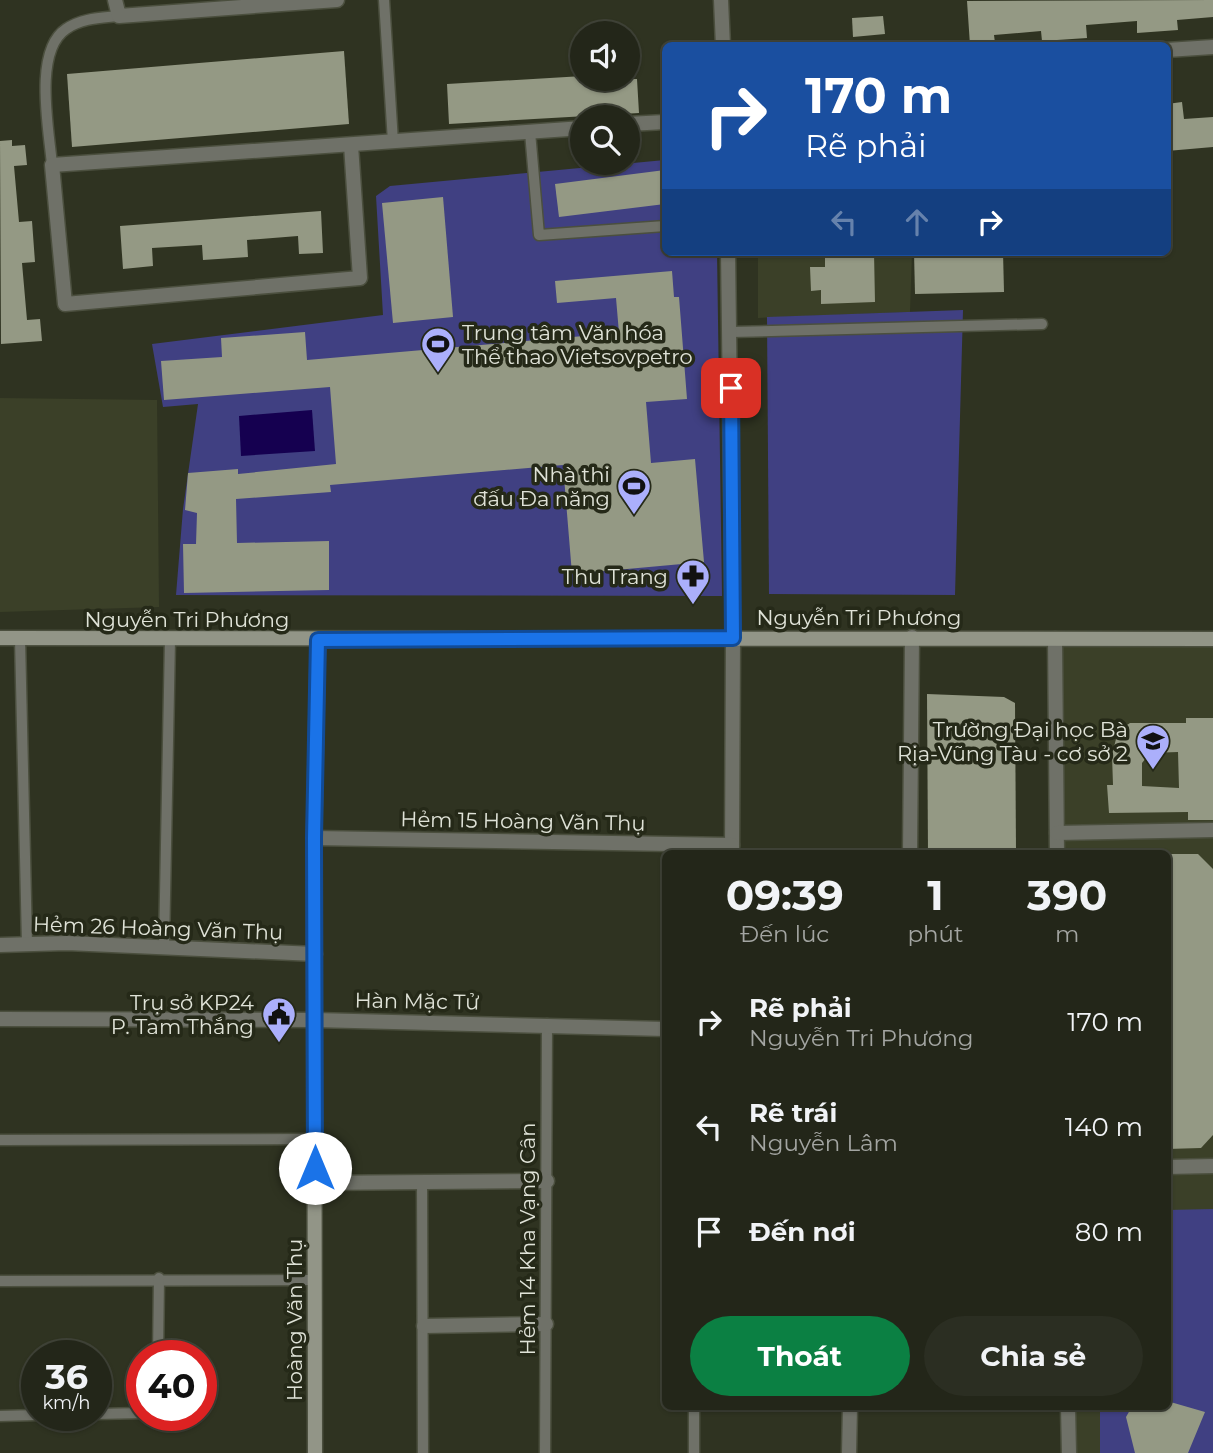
<!DOCTYPE html>
<html lang="vi">
<head>
<meta charset="utf-8">
<style>
	:root { --surface:#232619; --page:#2b2e22; --text:#f1f3f6; --muted:#a3a5a2; --line:#404338; --accent:#0b8043 }
	body { margin:0; font-family:Montserrat,sans-serif; background:var(--page); color:var(--text); height:100vh; display:flex; flex-direction:column; font-size:26px; white-space:nowrap }
	* { box-sizing:border-box; margin:0 }
	p { font-size:23px; color:var(--muted) }
	.icon { flex:none; width:38px; height:38px; fill:none; stroke:currentColor; stroke-width:2; stroke-linecap:round; stroke-linejoin:round }
	.map { position:relative; flex:1; overflow:hidden }
	.sheet { position:absolute; left:662px; top:850px; width:509px; height:560px; display:flex; flex-direction:column; background:var(--surface); border-radius:10px; box-shadow:0 2px 5px #0004,0 0 0 2px var(--line) }
	.sheet>* { flex:none }
	.hud { position:absolute; left:662px; top:42px; width:509px; height:214px; border-radius:10px; box-shadow:0 2px 5px #0004,0 0 0 2px var(--line); background:#1a4fa0; color:#fff; overflow:hidden }
	.buttons { position:absolute; left:570px; top:21px; display:grid; gap:14px }
	.buttons a { display:grid; place-items:center; width:70px; height:70px; border-radius:50%; background:var(--surface); box-shadow:0 2px 5px #0004,0 0 0 2px var(--line); font-size:35px }
	.speed { position:absolute; left:21px; top:1340px; display:flex; gap:14px; font-size:35px; font-weight:700; text-align:center }
	.speed>* { display:grid; place-content:center; width:91px; height:91px; border-radius:50%; background:var(--surface); box-shadow:0 2px 5px #0004,0 0 0 2px var(--line); line-height:1 }
	.speed small { font-size:18px; font-weight:400 }
	.speed .limit { border:10px solid #d22; background:#fff; color:#111 }
	.pin { position:absolute; display:grid; place-items:center; width:60px; height:60px; color:#fff; margin:-30px; border-radius:14px; box-shadow:0 4px 10px #0006 }
	.me { position:absolute; width:77px; margin:-38px; rotate:0deg; stroke-linejoin:round; filter:drop-shadow(0 0 5px #0008) }
	.turn { display:flex; align-items:center; gap:24px; height:147px; padding:0 28px; font-size:32px }
	.turn .icon { width:91px; height:91px; stroke-width:2.5 }
	.turn b { display:block; font-size:49px; line-height:60px }
	.lanes { display:flex; align-items:center; height:66px; padding:0 28px; background:#0003; justify-content:center; gap:35px; direction:ltr }
	.lanes .off { opacity:.35 }
	.eta { display:flex; justify-content:space-evenly; align-items:center; height:119px; text-align:center }
	.eta b { font-size:42px; font-weight:700; line-height:49px }
	.primary-button { display:flex; gap:14px; margin-top:auto; padding:14px 28px }
	.primary-button a { flex:1; height:80px; border-radius:42px; background:var(--accent); color:#fff; font-size:28px; font-weight:700; line-height:80px; text-align:center }
	.primary-button a+a { background:var(--page); color:var(--text) }
	ul { padding:0; list-style:none }
	li { display:flex; align-items:center; gap:21px; height:105px; padding:0 28px }
	li div { flex:1 }
	li b { display:block; font-size:26px }
	li em { font-style:normal }
	.map>svg:first-child { display:block }
	.built { fill:#3b4028 }
	.green { fill:#404082 }
	.water { fill:#150050 }
	.building { fill:#949984; fill-rule:evenodd }
	.lines { fill:none; stroke-linecap:round; stroke-linejoin:round }
	.lane-casing { stroke:#4b4f3e; stroke-width:13 }
	.street-casing { stroke:#4b4f3e; stroke-width:17 }
	.secondary-casing { stroke:#4b4f3e; stroke-width:17 }
	.lane { stroke:#6f7168; stroke-width:10 }
	.street { stroke:#6f7168; stroke-width:14 }
	.secondary { stroke:#929587; stroke-width:14 }
	.route-casing { stroke:#114b97; stroke-width:18 }
	.route { stroke:#1a73e8; stroke-width:12 }
	.labels { text-anchor:middle; dominant-baseline:central; stroke-width:7; stroke-linejoin:round; paint-order:stroke }
	.poi-label { font-size:21px; fill:#dfe2d7; stroke:#252918; text-anchor:end }
	.street-label { font-size:21px; fill:#dfe2d7; stroke:#252918 }
</style>
</head>
<body>
<div class="map">
<svg width="1213" height="1453" viewBox="0 0 1213 1453">
	<rect width="100%" height="100%" fill="#2f3321"/>
	<g class="built">
		<polygon points="758,252 912,252 910,312 758,318"/>
		<polygon points="0,398 157,400 159,607 0,612"/>
		<polygon points="1055,639 1213,639 1213,1453 1066,1453 1066,1407 1167,1407 1167,854 1057,854"/>
	</g>
	<g class="green">
		<polygon points="665,160 665,252 717,252 722,596 176,595 183,509 198,404 163,407 152,344 383,315 376,196 390,186"/>
		<polygon points="963,310 955,595 769,594 767,317"/>
		<polygon points="1213,1209 1213,1453 1100,1453 1100,1407 1167,1407 1167,1210"/>
	</g>
	<polygon class="water" points="312,410 315,451 241,456 239,416"/>
	<g class="building">
		<polygon points="1213,0 1213,17 1177,20 1178,30 1137,33 1137,21 1086,25 1087,38 1042,41 1041,31 994,35 995,43 970,45 967,1"/>
		<polygon points="883,16 885,34 853,37 852,18"/>
		<polygon points="344,51 349,124 72,147 67,74"/>
		<polygon points="583,76 583,79 637,79 639,113 449,124 447,84"/>
		<polygon points="1182,102 1184,119 1213,117 1213,147 1167,151 1167,104"/>
		<polygon points="12,140 12,146 25,145 27,165 14,166 19,222 32,221 35,262 22,263 27,320 40,319 42,341 1,344 0,141"/>
		<polygon points="665,170 665,204 559,217 555,184"/>
		<polygon points="443,197 453,317 393,323 382,203"/>
		<polygon points="321,211 323,253 299,254 298,236 247,240 248,257 203,260 202,245 152,248 153,266 123,269 120,226"/>
		<polygon points="825,252 874,252 875,302 821,304 821,290 811,291 810,267 825,267"/>
		<polygon points="914,252 1003,252 1004,292 915,294"/>
		<polygon points="672,271 674,297 679,297 687,399 646,402 651,463 695,459 704,562 572,574 563,465 330,485 331,492 236,499 237,543 329,541 329,590 184,593 183,544 196,544 197,513 185,510 188,473 238,469 238,474 336,464 330,387 164,400 161,361 222,357 221,338 305,332 307,360 619,333 616,298 557,303 555,281"/>
		<polygon points="927,694 1004,697 1015,703 1016,850 928,853"/>
		<path d="M1186,718H1213V820H1188V812L1109,813L1107,785H1113L1112,755L1118,731L1130,723H1186ZM1178,752L1179,788L1142,786V763L1150,753Z"/>
		<polygon points="1167,854 1198,854 1213,869 1213,1135 1201,1148 1167,1149"/>
		<polygon points="1167,1401 1205,1412 1188,1453 1135,1453 1126,1417 1130,1410 1135,1407 1167,1407"/>
	</g>
	<g class="lines">
		<g class="lane-casing">
			<g id="lane">
				<polyline points="384,0 393,142"/>
				<polyline points="530,132 539,235 665,226"/>
				<path d="M52,165C49,130 33,51 66,29C82,18 101,18 119,16"/>
				<polyline points="731,332 1042,324"/>
				<polyline points="20,639 27,944"/>
				<polyline points="164,947 170,639"/>
				<polyline points="0,1140 315,1139"/>
				<polyline points="422,1182 423,1453"/>
				<polyline points="0,1281 315,1280"/>
				<polyline points="158,1356 159,1278"/>
				<polyline points="96,1414 142,1413"/>
				<polyline points="0,1416 37,1415"/>
				<polyline points="545,1453 547,1024"/>
				<polyline points="694,1453 694,1407"/>
			</g>
		</g>
		<g class="street-casing">
			<g id="street">
				<polyline points="115,0 119,16 337,0"/>
				<polyline points="721,0 723,46"/>
				<polyline points="1167,50 1213,47"/>
				<polyline points="628,124 665,122"/>
				<polyline points="351,145 360,278 65,304 52,165 583,128"/>
				<polyline points="728,252 733,638 732,854"/>
				<polyline points="1055,639 1057,854"/>
				<polyline points="1057,833 1213,830"/>
				<polyline points="314,838 732,845"/>
				<polyline points="910,854 912,637"/>
				<polyline points="0,945 67,943 315,954"/>
				<polyline points="0,1019 315,1020 665,1029"/>
				<polyline points="1167,1167 1213,1166"/>
				<polyline points="315,1183 547,1181"/>
				<polyline points="424,1326 546,1324"/>
				<polyline points="1068,1407 1069,1453"/>
				<polyline points="849,1453 850,1407"/>
			</g>
		</g>
		<g class="secondary-casing">
			<g id="secondary">
				<polyline points="0,638 1213,639"/>
				<polyline points="315,1453 314,838 318,640"/>
			</g>
		</g>
		<use href="#lane" class="lane"/>
		<use href="#street" class="street"/>
		<use href="#secondary" class="secondary"/>
	</g>
	<g class="lines">
		<g class="route-casing">
			<polyline id="route" points="315,1168 314,838 318,640 733,638 731,388"/>
		</g>
		<use href="#route" class="route"/>
	</g>
	<defs>
		<g id="stadium-pin" transform="scale(1.75)"><path d="M0 17L-7.5 6A9.5 9.5 0 1 1 7.5 6Z" fill="#abaffb" stroke="#252918"/><path d="M0-5a6.5 5 0 1 0 0 10a6.5 5 0 1 0 0-10ZM-3.5-1.8h7v3.6h-7Z" fill="#111"/></g>
		<g id="pharmacy-pin" transform="scale(1.75)"><path d="M0 17L-7.5 6A9.5 9.5 0 1 1 7.5 6Z" fill="#abaffb" stroke="#252918"/><path d="M-2-6h4v4h4v4h-4v4h-4v-4h-4v-4h4Z" fill="#111"/></g>
		<g id="university-pin" transform="scale(1.75)"><path d="M0 17L-7.5 6A9.5 9.5 0 1 1 7.5 6Z" fill="#abaffb" stroke="#252918"/><path d="M0-5L7-2L0 1L-7-2ZM-4 1L0 2.5L4 1V4Q0 6-4 4Z" fill="#111"/></g>
		<g id="civic-pin" transform="scale(1.75)"><path d="M0 17L-7.5 6A9.5 9.5 0 1 1 7.5 6Z" fill="#abaffb" stroke="#252918"/><path d="M-.6-6.5H3V-4.5H.6V-3L4-1V1h2V6H-6V1h2V-1L-.6-3ZM-1.2 2.5V6h2.4V2.5Z" fill="#111"/></g>
	</defs>
	<g fill-rule="evenodd">
		<use href="#stadium-pin" x="438" y="344"/>
		<use href="#stadium-pin" x="634" y="486"/>
		<use href="#pharmacy-pin" x="693" y="576"/>
		<use href="#university-pin" x="1153" y="741"/>
		<use href="#civic-pin" x="279" y="1014"/>
	</g>
	<g class="labels">
		<g class="poi-label">
			<text x="462" y="332" text-anchor="start">Trung tâm Văn hóa<tspan x="462" dy="24">Thể thao Vietsovpetro</tspan></text>
			<text x="610" y="474">Nhà thi<tspan x="610" dy="24">đấu Đa năng</tspan></text>
			<text x="668" y="576">Thu Trang</text>
			<text x="1128" y="729">Trường Đại học Bà<tspan x="1128" dy="24">Rịa-Vũng Tàu - cơ sở 2</tspan></text>
			<text x="254" y="1002">Trụ sở KP24<tspan x="254" dy="24">P. Tam Thắng</tspan></text>
		</g>
		<g class="street-label">
			<text x="859" y="617">Nguyễn Tri Phương</text>
			<text x="187" y="619">Nguyễn Tri Phương</text>
			<text transform="translate(523 821) rotate(1)">Hẻm 15 Hoàng Văn Thụ</text>
			<text transform="translate(158 928) rotate(2)">Hẻm 26 Hoàng Văn Thụ</text>
			<text transform="translate(417 1001) rotate(1)">Hàn Mặc Tử</text>
			<text transform="translate(527 1239) rotate(-90)">Hẻm 14 Kha Vạng Cân</text>
			<text transform="translate(294 1320) rotate(-90)">Hoàng Văn Thụ</text>
		</g>
	</g>
</svg>
<div class="buttons">
<a><svg class="icon" aria-label="sound" viewBox="0 0 24 24"><path d="M4 9h4l5-4v14l-5-4H4zM17 9q2 3 0 6"/></svg></a>
<a><svg class="icon" aria-label="search" viewBox="0 0 24 24"><circle cx="10" cy="10" r="6"/><path d="M15 15l6 6"/></svg></a>
</div>
<div class="speed"><div>36<small>km/h</small></div><div class="limit">40</div></div>
<div class="pin" style="left:731px;top:388px;background:#d93025"><svg class="icon" aria-label="arrive" viewBox="0 0 24 24"><path d="M6 21V4h12l-3 4 3 4H6"/></svg></div>
<svg class="me" style="left:315px;top:1168px" viewBox="-20 -20 40 40"><circle r="19" fill="#fff"/><path d="M0-13L10 11 0 6-10 11z" fill="#1a73e8"/></svg>
<div class="hud">
<div class="turn"><svg class="icon" aria-label="right" viewBox="0 0 24 24"><path d="M7 20v-9h11M14 6l5 5-5 5"/></svg><div><b>170 m</b>Rẽ phải</div></div>
<div class="lanes"><svg class="icon off" aria-label="left" viewBox="0 0 24 24"><path d="M17 20v-9H6M10 6l-5 5 5 5"/></svg><svg class="icon off" aria-label="ahead" viewBox="0 0 24 24"><path d="M12 20V5M6 11l6-6 6 6"/></svg><svg class="icon" aria-label="right" viewBox="0 0 24 24"><path d="M7 20v-9h11M14 6l5 5-5 5"/></svg></div>
</div>
<section class="sheet">
<div class="eta">
<div><b>09:39</b><p>Đến lúc</p></div>
<div><b>1</b><p>phút</p></div>
<div><b>390</b><p>m</p></div>
</div>
<ul>
<li><svg class="icon" aria-label="right" viewBox="0 0 24 24"><path d="M7 20v-9h11M14 6l5 5-5 5"/></svg><div><b>Rẽ phải</b><p>Nguyễn Tri Phương</p></div><em>170 m</em></li>
<li><svg class="icon" aria-label="left" viewBox="0 0 24 24"><path d="M17 20v-9H6M10 6l-5 5 5 5"/></svg><div><b>Rẽ trái</b><p>Nguyễn Lâm</p></div><em>140 m</em></li>
<li><svg class="icon" aria-label="arrive" viewBox="0 0 24 24"><path d="M6 21V4h12l-3 4 3 4H6"/></svg><div><b>Đến nơi</b></div><em>80 m</em></li>
</ul>
<div class="primary-button"><a>Thoát</a><a>Chia sẻ</a></div>
</section>
</div>
</body>
</html>
